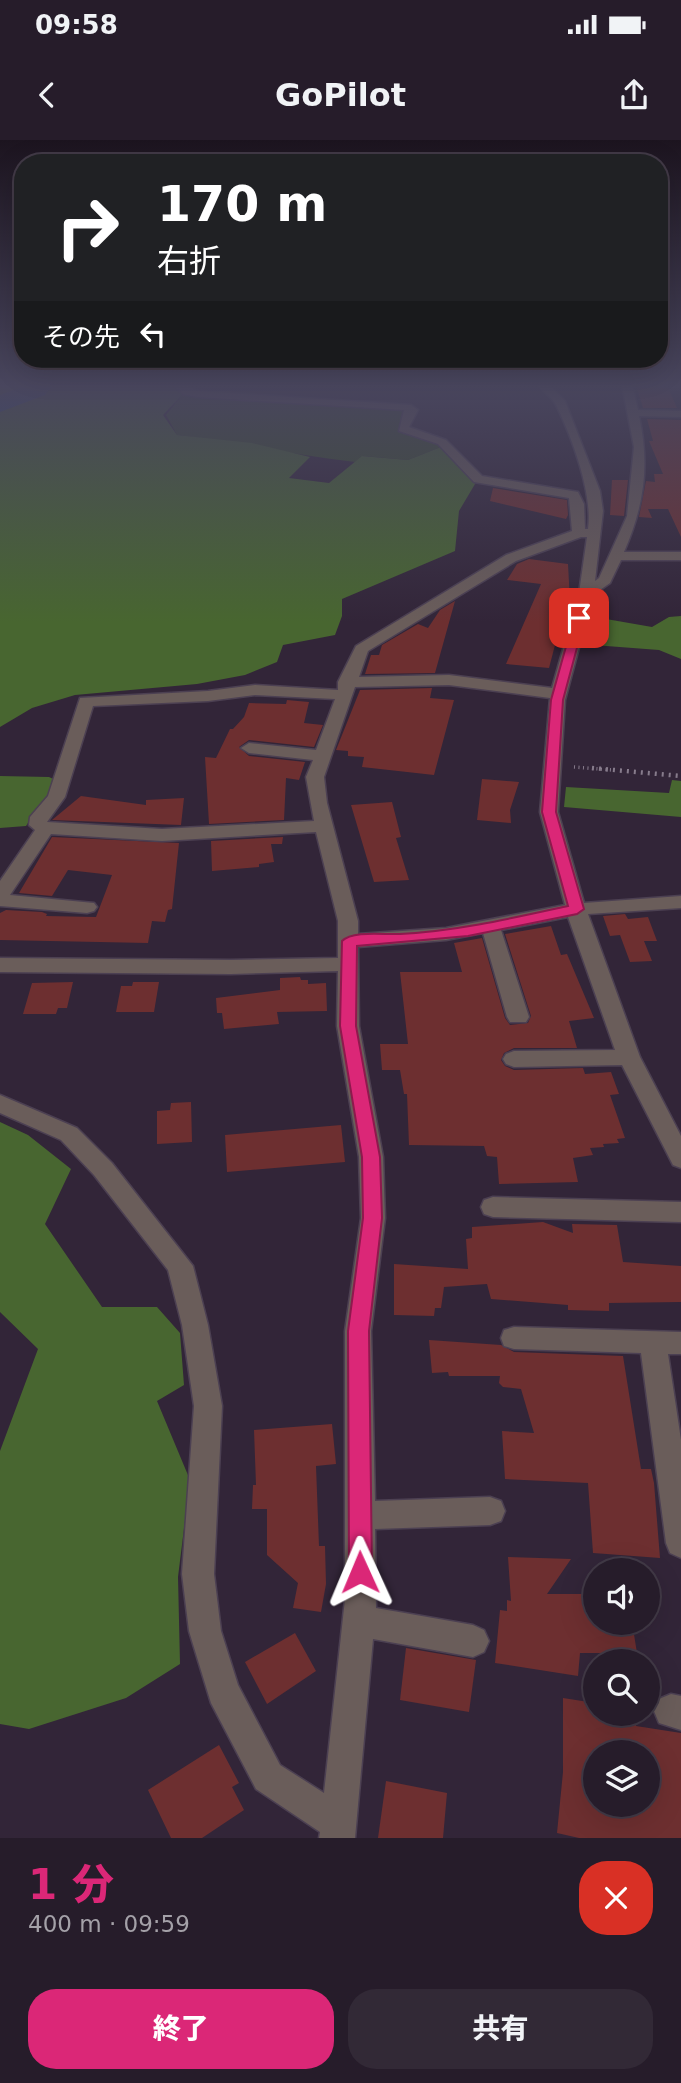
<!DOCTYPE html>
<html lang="ja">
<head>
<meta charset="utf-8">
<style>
	:root { --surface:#261c2a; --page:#322936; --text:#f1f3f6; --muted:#a4a1a8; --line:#423a47; --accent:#db2777 }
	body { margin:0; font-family:"DejaVu Sans","Noto Sans JP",sans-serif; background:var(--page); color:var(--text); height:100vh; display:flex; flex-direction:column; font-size:26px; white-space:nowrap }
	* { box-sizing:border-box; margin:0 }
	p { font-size:23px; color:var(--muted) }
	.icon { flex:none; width:38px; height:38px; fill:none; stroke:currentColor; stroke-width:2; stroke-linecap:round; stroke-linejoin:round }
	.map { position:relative; height:1698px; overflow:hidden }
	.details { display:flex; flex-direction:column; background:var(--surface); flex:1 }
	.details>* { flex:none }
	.guide { position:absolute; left:14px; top:14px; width:654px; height:214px; border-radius:28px; box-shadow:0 7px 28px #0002,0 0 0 2px var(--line); background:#202124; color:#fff; overflow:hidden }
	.controls { position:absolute; left:583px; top:1418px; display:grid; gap:14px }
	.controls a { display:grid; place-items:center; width:77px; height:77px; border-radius:50%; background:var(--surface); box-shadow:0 7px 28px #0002,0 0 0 2px var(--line); font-size:35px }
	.pin { position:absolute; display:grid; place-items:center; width:60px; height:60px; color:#fff; margin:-30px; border-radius:14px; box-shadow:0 4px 10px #0006 }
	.me { position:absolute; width:77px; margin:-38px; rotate:359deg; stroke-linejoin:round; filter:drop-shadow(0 0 5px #0008) }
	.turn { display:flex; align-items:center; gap:24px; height:147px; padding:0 28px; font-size:32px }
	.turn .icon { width:91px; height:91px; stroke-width:2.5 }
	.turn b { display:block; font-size:49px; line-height:60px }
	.then { display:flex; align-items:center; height:66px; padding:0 28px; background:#0003; gap:14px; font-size:26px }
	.round { display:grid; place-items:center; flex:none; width:74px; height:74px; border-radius:28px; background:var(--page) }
	.headline { display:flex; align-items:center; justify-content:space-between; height:119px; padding:0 28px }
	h1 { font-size:42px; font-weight:800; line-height:52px; color:var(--accent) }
	.primary-button { display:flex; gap:14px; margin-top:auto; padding:14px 28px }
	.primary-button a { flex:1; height:80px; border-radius:28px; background:var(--accent); color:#fff; font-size:28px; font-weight:800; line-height:80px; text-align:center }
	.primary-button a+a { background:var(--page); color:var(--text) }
	.status { display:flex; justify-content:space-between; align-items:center; height:49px; padding:0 35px; background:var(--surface); direction:ltr }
	.status svg { height:19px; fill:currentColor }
	header { display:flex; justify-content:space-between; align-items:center; height:91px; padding:0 28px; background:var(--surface); font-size:32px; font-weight:800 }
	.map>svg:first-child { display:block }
	.green { fill:#3a4f29 }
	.forest { fill:#486630 }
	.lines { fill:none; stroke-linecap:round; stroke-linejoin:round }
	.river { fill:#2a4d7b; fill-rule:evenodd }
	.building { fill:#6d2f30; fill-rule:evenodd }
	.minor-casing { stroke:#4c4052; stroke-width:3 }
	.path-far1 { stroke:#877c8c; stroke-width:3.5; stroke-dasharray:1 3.5; stroke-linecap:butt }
	.path { stroke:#877c8c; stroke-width:4.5; stroke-dasharray:2 5; stroke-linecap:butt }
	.minor { fill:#6a5d5a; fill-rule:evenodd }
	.route { fill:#db2777; stroke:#8e194d; stroke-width:2 }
</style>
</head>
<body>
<div class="status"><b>09:58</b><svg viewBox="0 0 49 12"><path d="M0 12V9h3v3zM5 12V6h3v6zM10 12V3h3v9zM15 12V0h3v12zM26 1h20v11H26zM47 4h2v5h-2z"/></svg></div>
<header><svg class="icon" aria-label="back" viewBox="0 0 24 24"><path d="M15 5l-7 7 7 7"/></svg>GoPilot<svg class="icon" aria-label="share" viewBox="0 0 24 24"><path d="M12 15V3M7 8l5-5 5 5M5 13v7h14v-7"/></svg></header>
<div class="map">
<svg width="681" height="1698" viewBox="0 0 681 1698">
	<rect width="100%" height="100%" fill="#322538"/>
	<path class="green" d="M183,254L407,267L408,288L446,305L408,320L363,316L355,322C295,315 237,302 177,295L166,275Z"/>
	<g class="forest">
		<polygon points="0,245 175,245 183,254 163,275 177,295 252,303 310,317 289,338 329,343 362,316 408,320 446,305 478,339 459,371 455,411 342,459 342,476 335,495 283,505 277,522 245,535 197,544 75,555 32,568 0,587"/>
		<polygon points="589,476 652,487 669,477 681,476 681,519 659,510 580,504"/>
		<polygon points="0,636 49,637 64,644 33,675 26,686 0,688"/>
		<polygon points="672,640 681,641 681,677 564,667 566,647 669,653"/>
		<polygon points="0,982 28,995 71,1029 45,1084 102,1167 157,1167 180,1193 184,1245 157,1261 190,1340 178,1437 180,1524 126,1558 29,1589 0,1584 0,1311 38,1209 0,1172"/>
	</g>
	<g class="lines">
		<polygon class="river" points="27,245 53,245 45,255 0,272 0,255"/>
	</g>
	<g class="building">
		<polygon points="636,245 667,245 677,268 643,268"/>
		<polygon points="647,279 681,280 681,397 668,369 648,369 652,378 639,377 646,341 655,342 654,334 663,334 649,301 653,301"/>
		<polygon points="612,340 628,340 624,376 610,375"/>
		<polygon points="493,348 567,360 568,375 566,379 490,361"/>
		<polygon points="529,419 568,424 570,461 565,467 549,528 506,524 541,444 507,440 517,424"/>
		<polygon points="455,461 435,533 365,534 371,515 379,515 382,505 418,484 428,488 440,470"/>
		<polygon points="432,548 430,558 454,560 434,635 362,627 364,617 348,616 348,611 336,610 360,550"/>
		<polygon points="287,560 309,562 304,583 323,585 314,607 249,600 239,607 249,616 305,622 299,640 286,638 284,680 209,684 205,617 216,618 230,589 233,589 244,577 249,563 286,564"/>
		<polygon points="482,639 519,642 510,670 511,683 477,680"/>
		<polygon points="81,656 146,665 146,660 184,658 181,685 52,680"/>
		<polygon points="392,662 401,697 396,698 409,740 374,742 351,665"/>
		<polygon points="52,697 179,703 172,769 168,770 165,782 152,781 148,803 0,800 0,773 6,770 42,772 47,774 46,776 96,777 112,735 68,730 52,756 19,753"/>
		<polygon points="283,697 282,704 271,704 274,722 259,724 259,727 212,731 211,701"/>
		<polygon points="625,774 628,779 648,777 657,801 644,801 652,821 630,822 620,795 610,796 603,776"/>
		<polygon points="551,786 561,815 567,814 594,878 569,881 577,908 514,908 504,913 501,920 505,926 514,930 583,928 585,934 611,932 619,954 610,955 625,998 617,999 619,1003 603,1004 604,1007 590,1008 593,1015 573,1018 578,1042 499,1044 497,1017 487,1016 484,1006 409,1005 407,954 404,954 400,930 382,930 380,904 408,904 400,832 462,832 454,803 482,798 505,878 510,885 528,883 531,876 505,794"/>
		<polygon points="300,837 301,840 308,840 308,844 326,843 327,871 277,872 279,884 224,889 222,873 217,873 216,858 280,850 280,838"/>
		<polygon points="73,842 67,868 58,868 56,874 23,874 32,843"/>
		<polygon points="133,842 159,842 154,872 116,872 121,846 132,846"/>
		<polygon points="191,962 192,1002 157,1004 157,971 170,970 171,963"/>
		<polygon points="341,985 345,1022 227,1032 225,995"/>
		<polygon points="543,1082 573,1093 572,1084 617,1085 623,1122 681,1126 681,1162 609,1163 609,1171 568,1170 568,1165 491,1159 487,1144 444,1147 441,1168 435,1168 434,1176 394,1175 394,1124 468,1129 466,1099 472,1098 472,1087"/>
		<polygon points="429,1200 501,1205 514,1212 623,1216 641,1329 651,1329 654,1343 660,1418 593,1413 588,1343 505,1339 502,1291 534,1293 521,1249 503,1247 499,1243 500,1236 449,1236 448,1232 432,1233"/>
		<polygon points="332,1284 336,1324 316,1326 319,1406 325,1406 326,1444 321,1472 293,1468 298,1443 267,1415 267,1369 252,1369 253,1345 256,1345 254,1290"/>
		<polygon points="508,1417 571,1419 547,1454 595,1454 595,1482 632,1482 637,1513 580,1513 578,1536 495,1523 500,1470 507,1471 507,1460 511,1461"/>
		<polygon points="295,1493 316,1531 267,1564 245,1522"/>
		<polygon points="406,1508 476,1520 469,1572 400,1560"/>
		<path d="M563,1558L595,1563V1573H636V1586L681,1593V1698H579L557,1693L563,1632ZM595,1612H648V1664H595Z"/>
		<polygon points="219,1605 239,1643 232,1647 244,1670 202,1698 171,1698 148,1650"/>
		<polygon points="386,1641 447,1653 443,1698 378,1698"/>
	</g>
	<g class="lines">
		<g class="minor-casing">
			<g id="minor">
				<path d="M174,245H185L198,251L411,265L418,270L409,287L446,300L482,336L578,352L584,364L585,389H588C593,354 572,297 556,265C552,257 543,252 538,245H549L565,261L600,351L603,371L595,441L599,438L627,376L634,307L622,245H632L638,270L681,271V277L639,276C650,326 644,366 624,412H681V420H621L610,443L593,455L565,560L558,672L584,763L681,756V768L588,774L640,917L681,996V1028L673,1025L622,925L514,927L506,924L503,919L506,914L514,911L615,910L568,777L501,790L529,877L526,882H510L507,877L483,793L446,800L358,807L359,886L383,1017L385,1078L371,1191L375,1361L490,1357L501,1361L505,1371L501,1381L490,1385L375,1389L376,1468L473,1485L484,1490L489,1501L484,1512L473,1517L373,1499L355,1698H319L320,1692L256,1649L211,1563L189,1491L182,1434L194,1266L182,1185L168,1130L94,1035L61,1000L0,973V955L77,988L112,1023L193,1126L208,1185L222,1266L214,1434L221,1491L238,1545L280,1625L324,1653L345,1459V1191L361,1078L359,1017L337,886L338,831L231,834L0,832V818L231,820L338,818V781L316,692L162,701L51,694L10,755L94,763L97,767L94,771L87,773L0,766V741L35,690L29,685L30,677L48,656L80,558L208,551L255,545L338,550V542L356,506L506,415L572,391L569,358L474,342L438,304L399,291L404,270L198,257L183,254ZM581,397H587L579,453L552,548L449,535L359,537L368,511L516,421ZM449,545L550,558L540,672L565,765L446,788L358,794V781L327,663L324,637L355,547ZM255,555L335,559L316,610L249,603L241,608L249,613L313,620L306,637L314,681L162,689L47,682L65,657L93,566L208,561Z"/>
				<polygon points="493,1057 681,1062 681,1082 493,1077 484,1074 481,1067 484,1060"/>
				<polygon points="514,1187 681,1192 681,1214 668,1214 681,1300 681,1418 670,1413 666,1403 641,1213 514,1209 504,1206 501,1198 504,1190"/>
				<polygon points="671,1554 681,1556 681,1590 659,1583 654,1571 659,1559"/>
			</g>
		</g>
		<polyline class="path-far1" points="574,627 612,630"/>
		<polyline class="path" points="592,628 681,636"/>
		<use href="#minor" class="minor"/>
	</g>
	<linearGradient id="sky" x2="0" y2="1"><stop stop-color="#1c141f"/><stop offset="0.51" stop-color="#49465e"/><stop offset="1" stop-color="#49465e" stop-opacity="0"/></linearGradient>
	<rect width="681" height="482" fill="url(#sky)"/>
	<path class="route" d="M579,475L585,478L563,560L556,672L584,769L577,774L468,796L357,806L356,886L380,1017L382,1078L369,1191L372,1432L369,1440L360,1443L352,1440L349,1432L348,1191L363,1078L362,1017L340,886L342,801C353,790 385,795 400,794C457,791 513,778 568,766L542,672L551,560L574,478Z"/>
</svg>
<div class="controls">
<a><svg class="icon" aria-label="sound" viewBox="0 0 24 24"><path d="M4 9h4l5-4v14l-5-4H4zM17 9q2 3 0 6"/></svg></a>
<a><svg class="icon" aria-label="search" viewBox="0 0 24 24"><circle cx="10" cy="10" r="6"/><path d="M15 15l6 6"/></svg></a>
<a><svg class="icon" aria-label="layers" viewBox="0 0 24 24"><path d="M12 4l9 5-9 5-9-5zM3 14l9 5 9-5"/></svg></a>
</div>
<div class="pin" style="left:579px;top:478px;background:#d93025"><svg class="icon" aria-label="arrive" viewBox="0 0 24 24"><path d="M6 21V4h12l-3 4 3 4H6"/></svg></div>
<svg class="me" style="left:360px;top:1432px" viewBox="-20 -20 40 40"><path d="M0-17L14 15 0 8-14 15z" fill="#db2777" stroke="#fff" stroke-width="4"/></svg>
<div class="guide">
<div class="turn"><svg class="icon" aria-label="right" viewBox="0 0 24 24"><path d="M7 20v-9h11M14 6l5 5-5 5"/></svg><div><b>170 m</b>右折</div></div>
<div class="then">その先<svg class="icon" aria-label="left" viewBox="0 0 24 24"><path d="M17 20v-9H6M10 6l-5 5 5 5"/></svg></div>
</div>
</div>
<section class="details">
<div class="headline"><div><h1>1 分</h1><p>400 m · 09:59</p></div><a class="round" style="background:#d93025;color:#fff"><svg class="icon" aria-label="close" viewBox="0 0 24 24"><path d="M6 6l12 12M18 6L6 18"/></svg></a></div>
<div class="primary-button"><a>終了</a><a>共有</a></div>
</section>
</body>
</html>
